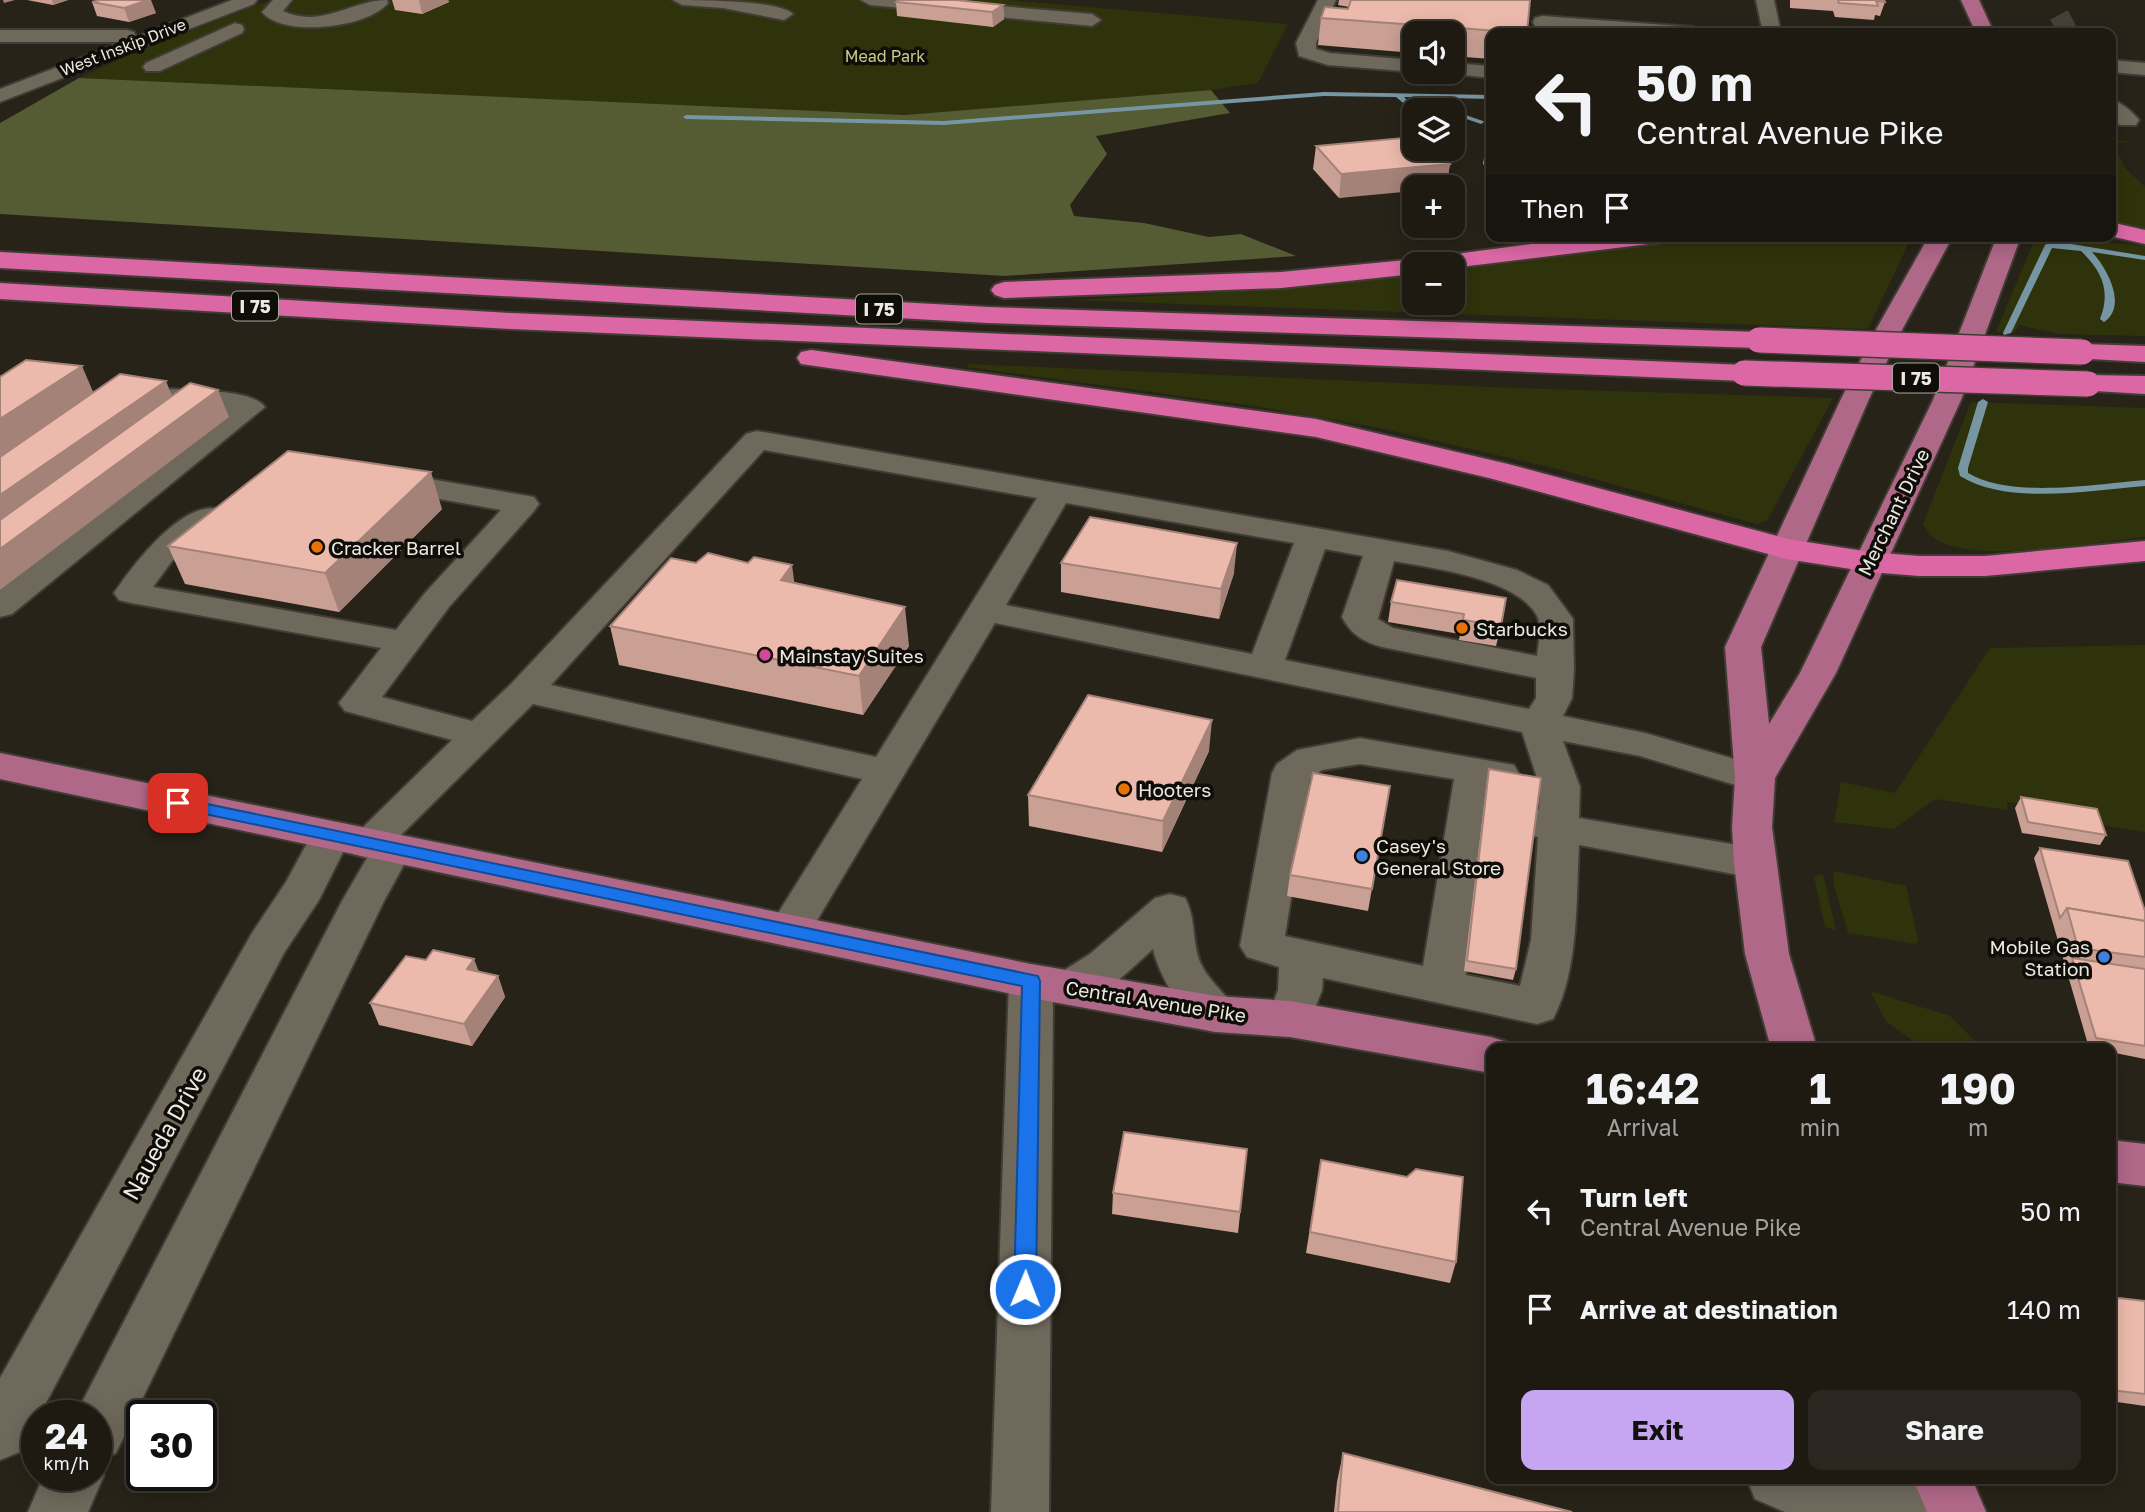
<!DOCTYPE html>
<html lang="en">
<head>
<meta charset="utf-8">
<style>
	:root { --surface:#1e1a12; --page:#2b2720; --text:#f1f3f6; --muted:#a1a19f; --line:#3c3832; --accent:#c6a6f0 }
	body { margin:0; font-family:"Golos Text",sans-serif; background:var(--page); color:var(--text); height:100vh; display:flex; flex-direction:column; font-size:26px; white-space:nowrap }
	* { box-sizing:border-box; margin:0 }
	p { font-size:23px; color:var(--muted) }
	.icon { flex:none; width:38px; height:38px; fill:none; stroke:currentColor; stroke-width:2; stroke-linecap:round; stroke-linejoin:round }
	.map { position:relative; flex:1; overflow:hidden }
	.panel { position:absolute; left:1486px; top:1043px; width:630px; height:441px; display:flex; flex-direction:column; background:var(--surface); border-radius:14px; box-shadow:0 4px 18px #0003,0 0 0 2px var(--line) }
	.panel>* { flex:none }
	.top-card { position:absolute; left:1486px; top:28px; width:630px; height:214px; border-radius:14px; box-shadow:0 4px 18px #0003,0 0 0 2px var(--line); background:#1e1a12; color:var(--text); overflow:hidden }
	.controls { position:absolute; left:1402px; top:21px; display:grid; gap:14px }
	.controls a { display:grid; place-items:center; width:63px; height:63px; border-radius:14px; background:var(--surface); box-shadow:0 4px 18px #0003,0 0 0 2px var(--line); font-size:35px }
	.speed { position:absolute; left:21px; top:1400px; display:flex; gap:14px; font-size:35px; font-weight:700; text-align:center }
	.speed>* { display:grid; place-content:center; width:91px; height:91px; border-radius:50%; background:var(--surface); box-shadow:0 4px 18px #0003,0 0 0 2px var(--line); line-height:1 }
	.speed small { font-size:18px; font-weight:400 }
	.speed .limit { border:4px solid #111; border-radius:10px; background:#fff; color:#111 }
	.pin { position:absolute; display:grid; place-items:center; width:60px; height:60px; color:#fff; margin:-30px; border-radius:14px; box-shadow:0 4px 10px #0006 }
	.me { position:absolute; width:77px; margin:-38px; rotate:1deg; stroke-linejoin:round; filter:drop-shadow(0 0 5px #0008) }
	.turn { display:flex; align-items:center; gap:24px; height:147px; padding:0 35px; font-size:32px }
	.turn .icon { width:91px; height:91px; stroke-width:2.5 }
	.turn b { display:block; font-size:49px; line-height:60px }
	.then { display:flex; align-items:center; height:66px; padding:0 35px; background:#0003; gap:14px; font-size:26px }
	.eta { display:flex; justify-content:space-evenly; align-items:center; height:119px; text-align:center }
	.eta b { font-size:42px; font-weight:700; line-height:49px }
	.primary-button { display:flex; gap:14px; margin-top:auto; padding:14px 35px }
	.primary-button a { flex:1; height:80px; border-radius:14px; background:var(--accent); color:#111; font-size:28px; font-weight:700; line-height:80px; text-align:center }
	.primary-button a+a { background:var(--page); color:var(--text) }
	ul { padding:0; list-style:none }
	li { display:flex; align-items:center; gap:21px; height:98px; padding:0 35px }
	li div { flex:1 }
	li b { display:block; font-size:26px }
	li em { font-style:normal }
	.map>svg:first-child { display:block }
	.green { fill:#2f330b }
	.forest { fill:#555b32 }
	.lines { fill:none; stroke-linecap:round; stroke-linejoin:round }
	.stream { fill:#7796a4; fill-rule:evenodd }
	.minor-tunnel { stroke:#464136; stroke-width:20; stroke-dasharray:20 10; stroke-linecap:butt }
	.minor-casing { stroke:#413d35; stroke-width:4 }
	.major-casing { stroke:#413d35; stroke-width:4 }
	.highway-casing { stroke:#413d35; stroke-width:4 }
	.minor { fill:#6f695c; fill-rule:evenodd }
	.major { fill:#b06888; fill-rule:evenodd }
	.highway { fill:#db68a5; fill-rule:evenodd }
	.highway-bridge-casing { stroke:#413d35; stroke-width:28; stroke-linecap:butt }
	.highway-bridge { stroke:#db68a5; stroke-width:25 }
	.wall { fill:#cba094 }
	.shaded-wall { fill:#a58278 }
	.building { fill:#ecbaac; stroke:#a58278; stroke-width:2 }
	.route { fill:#1a73e8; stroke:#114b97; stroke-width:2 }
	.food-dot { fill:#e8710a; stroke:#0f0d08; stroke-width:2.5 }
	.hotel-dot { fill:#d1479c; stroke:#0f0d08; stroke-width:2.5 }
	.shop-dot { fill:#3f7fe0; stroke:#0f0d08; stroke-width:2.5 }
	.labels { text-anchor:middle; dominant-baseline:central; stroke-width:7; stroke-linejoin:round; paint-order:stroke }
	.far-street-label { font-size:16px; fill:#ede9e2; stroke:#0f0d08 }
	.far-park-label { font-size:16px; fill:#c5cf8a; stroke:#0f0d08 }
	.shield { fill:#0f0d08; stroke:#aaa7a1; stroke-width:2 }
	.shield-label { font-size:18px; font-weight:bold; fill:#ede9e2 }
	.street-label { font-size:19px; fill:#ede9e2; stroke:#0f0d08 }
	.poi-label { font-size:19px; fill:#ede9e2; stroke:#0f0d08; text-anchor:start }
	.near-street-label { font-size:23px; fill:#ede9e2; stroke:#0f0d08 }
</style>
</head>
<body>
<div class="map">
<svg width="2145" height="1512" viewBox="0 0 2145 1512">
	<rect width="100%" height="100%" fill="#282318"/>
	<g class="green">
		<polygon points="270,0 1008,0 1288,24 1258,83 1211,90 905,115 79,78 129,55"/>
		<polygon points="2111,139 2131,142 2112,143 2126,169 2145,187 2145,229 2111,221"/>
		<polygon points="1714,236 1912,236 1868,329 1071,300 1226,292 1414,275 1414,303 1452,303 1453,270"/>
		<polygon points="2036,236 2145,246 2145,336 2059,334 2019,325 2014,333 1996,332"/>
		<polygon points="968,364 1514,388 1833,398 1767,521 1756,524 1562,470 1380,428 1255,406 967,367"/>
		<path d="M1971,402L2145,408V537C2094,542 1986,563 1941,542C1932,538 1928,532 1923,524Z"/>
		<polygon points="2145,645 2145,832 2100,825 2097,815 2007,802 2007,810 1935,799 1894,829 1834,822 1841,782 1895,793 1990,648"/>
		<polygon points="1833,871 1906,886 1918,940 1916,944 1848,933 1834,886"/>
		<polygon points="1823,874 1836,930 1825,927 1814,877"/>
		<polygon points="1870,991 1950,1016 1982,1048 1923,1048 1886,1021"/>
	</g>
	<polygon class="forest" points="79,78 905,115 1211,90 1230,113 1096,136 1107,154 1070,205 1074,216 1144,223 1209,237 1241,234 1296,256 1005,276 0,214 0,123"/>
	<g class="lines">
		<g class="stream">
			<polygon points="1324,92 1491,95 1491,99 1404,97 1417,110 1414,110 1414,112 1396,97 1324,96 944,125 686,119 683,117 686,115 944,121"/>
			<polygon points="1451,110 1454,111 1483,121 1484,122 1481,124 1452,114"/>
			<path d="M2067,242L2071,244L2145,256V260L2092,252C2107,268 2128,306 2104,322L2100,319C2111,291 2102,271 2081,251L2052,248L2011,333L2004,335L2003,333L2045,245C2051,241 2060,244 2067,242Z"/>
			<path d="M1983,399L1988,402L1968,468V473C2010,499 2096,484 2145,480V486C2090,490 2008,506 1960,476L1958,468L1978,402Z"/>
		</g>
		<polyline class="minor-tunnel" points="2059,15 2067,30"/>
		<g class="minor-casing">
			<g id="minor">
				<polygon points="232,0 257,0 254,4 0,102 0,89 123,42 0,42 0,30 127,30 134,32 136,37"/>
				<path d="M273,0H292L283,11C321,29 352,0 387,0L388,3C368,28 283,38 262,12Z"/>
				<path d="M673,0C696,0 779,0 793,14L784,20L723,8L682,5Z"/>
				<polygon points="861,0 931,0 1092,14 1101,20 1092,26 870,5"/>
				<polygon points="1318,0 1336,0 1316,43 1316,49 1330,53 1414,60 1415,72 1328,65 1299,56 1296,43"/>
				<polygon points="1756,0 1774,0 1781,33 1763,33"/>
				<polygon points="1542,16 1693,27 1702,33 1619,33 1535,26 1533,22 1535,18"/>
				<polygon points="235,23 242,25 244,29 242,33 160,71 146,71 143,67 146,63"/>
				<polygon points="2110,60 2145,63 2145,75 2110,72"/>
				<polygon points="1452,63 1491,66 1491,78 1445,73 1452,72"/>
				<path d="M2110,99C2119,101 2133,112 2139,120L2136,125H2120L2110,118Z"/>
				<path d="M172,389C194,391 252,389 265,407L12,614L0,617V590L226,411L162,404L158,398L162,392Z"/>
				<path d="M757,431L1448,551L1517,570L1548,585L1568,612L1573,619L1574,671L1572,698L1563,716L1645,733L1769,769L1775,778L1769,787L1755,791L1640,756L1563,741L1580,787L1579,818L1755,848L1770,853L1776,863L1770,873L1755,878L1579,845C1576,900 1579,970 1553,1019L1537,1024L1323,978L1322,990L1306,1032L1290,1037L1274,1032L1267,1019L1278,990L1279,967L1247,957L1240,946L1272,773L1277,764L1297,750L1360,738L1514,765L1519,774L1514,783L1500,787L1492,785L1466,975L1520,986L1531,940L1538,837L1521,832L1515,822L1521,812L1539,809L1540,787L1522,732L995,623L804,942L789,947L774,942L767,931L862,779L533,704L400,836L407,838L413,848L384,901L116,1453L98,1461L104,1475L88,1512H28L44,1475H96V1416H75L342,901L367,858L353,854L347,844L319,900L284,953L39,1416H37V1421L20,1452L0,1460V1378L252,933L286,882L317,825L331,821L345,825L351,835L349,841L452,740L345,711L339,703L381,648L131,603L119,600L114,593C133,565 182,500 219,509L224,516L172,561L153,587L396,630L425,593L501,510L373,487L368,480L373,473L384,471L534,497L539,504L534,511L449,607L382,697L472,721L512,683L746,434ZM764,450L1037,498L876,757L551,685ZM1066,503L1294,543L1252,654L1006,605ZM1325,549L1363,556L1342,617C1351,634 1363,642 1382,647L1536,678V698L1529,709L1285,660ZM1394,561C1432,568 1521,579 1538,618C1542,628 1538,646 1537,656L1393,628L1378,619ZM1360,764L1454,779L1423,966L1285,936L1310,779L1322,770Z"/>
				<path d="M1170,894L1185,898C1197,919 1191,945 1202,966C1211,984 1229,996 1239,1014L1232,1026C1228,1028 1220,1032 1216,1032C1188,1031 1158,973 1153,949C1135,965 1096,1005 1071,1005C1066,1005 1060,1001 1055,1000L1053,996L1049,1512H991L1009,981L1015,969L1031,964L1047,969L1053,980L1055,976L1090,954L1155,898Z"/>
				<polygon points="1747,1479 1972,1479 1976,1489 1968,1509 1961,1512 1785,1512 1755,1499"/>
			</g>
		</g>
		<g class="major-casing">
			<g id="major">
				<polygon points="1961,0 1979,0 1994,33 1976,33"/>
				<polygon points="1929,236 1953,236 1903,328 1869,399 1761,647 1769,724 1800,673 1933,400 1997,236 2021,236 1961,400 1836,673 1775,778 1772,827 1789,954 1817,1048 1771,1048 1745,954 1734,863 1732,827 1735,778 1725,647 1841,399 1877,328"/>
				<polygon points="0,753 1031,964 1216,996 1290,1001 1491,1037 1507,1042 1511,1048 1491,1048 1491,1073 1290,1037 1216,1032 1031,998 0,779"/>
				<polygon points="2110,1140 2145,1144 2145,1186 2110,1182"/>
				<polygon points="1913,1479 1972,1479 1986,1512 1927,1512"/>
			</g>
		</g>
		<g class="highway-casing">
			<g id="highway">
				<polygon points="2110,222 2145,230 2145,244 2110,236"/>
				<polygon points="1594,236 1669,236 1666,241 1657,243 1452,268 1452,264 1414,264 1414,274 1281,288 1004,298 995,295 991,290 995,285 1004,282 1281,272 1417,259"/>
				<polygon points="0,252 988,307 1759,332 1769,334 1773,340 1769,346 1759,348 988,323 0,268"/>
				<polygon points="0,283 511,313 1744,365 1754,367 1758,373 1754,379 1744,381 511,329 0,299"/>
				<polygon points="2082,344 2145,346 2145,362 2072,358 2068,352 2072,346"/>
				<polygon points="811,350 1316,419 1508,464 1788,539 1870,552 1919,556 1985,556 2145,541 2145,561 1985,576 1919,576 1870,572 1786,559 1489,478 1316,437 801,364 797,358 801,352"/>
				<polygon points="2088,375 2145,376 2145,394 2078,390 2074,384 2078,378"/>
			</g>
		</g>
		<use href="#minor" class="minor"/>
		<use href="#major" class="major"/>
		<use href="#highway" class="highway"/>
		<g class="highway-bridge-casing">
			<g id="highway-bridge">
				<polyline points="1759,340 2082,352"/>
				<polyline points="1744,373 2088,384"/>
			</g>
		</g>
		<use href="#highway-bridge" class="highway-bridge"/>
	</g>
	<g class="wall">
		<polygon points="27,0 68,0 53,5"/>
		<polygon points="392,0 448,0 449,2 422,14 395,10"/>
		<polygon points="1339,0 1530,0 1527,33 1491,33 1491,59 1452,56 1452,33 1414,33 1414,53 1318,45 1321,18 1348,9 1349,7 1338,5"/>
		<polygon points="1790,0 1884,0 1885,2 1880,16 1875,15 1874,20 1835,17 1833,11 1790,8"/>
		<polygon points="92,2 156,13 129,22 97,16"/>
		<polygon points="896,2 1003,5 1004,19 993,27 897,16"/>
		<polygon points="1487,140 1491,140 1491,171 1483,164"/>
		<polygon points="1316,146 1450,164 1446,187 1414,187 1339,198 1313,169"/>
		<polygon points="442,509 339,612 185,584 168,546"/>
		<polygon points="1061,563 1234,573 1219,619 1061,592"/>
		<polygon points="1397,580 1501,626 1496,646 1459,640 1460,634 1388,622 1391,602"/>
		<polygon points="794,583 909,646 863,715 619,665 610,626"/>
		<polygon points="1209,751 1162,852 1029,826 1028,795"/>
		<polygon points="1489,769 1516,969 1513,980 1464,971 1487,780"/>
		<polygon points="1390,786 1368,911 1287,896 1290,875"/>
		<polygon points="2021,797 2106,835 2100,845 2022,833 2015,808"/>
		<polygon points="2040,848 2145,911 2145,1059 2110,1052 2110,1048 2089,1048 2034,858"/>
		<polygon points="426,960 498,976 505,997 472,1046 379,1025 370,1003"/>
		<polygon points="1247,1149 1238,1233 1112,1214 1113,1193"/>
		<polygon points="1321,1160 1407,1177 1456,1262 1450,1283 1306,1253"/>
		<polygon points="2110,1297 2145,1301 2145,1406 2110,1401"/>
		<polygon points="1343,1453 1572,1512 1334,1512 1337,1482"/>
	</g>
	<g class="shaded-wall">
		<polygon points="3,0 15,0 4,3"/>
		<polygon points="52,0 68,0 53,5"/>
		<polygon points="148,0 151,0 156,13 129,22 124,8"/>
		<polygon points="419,0 448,0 449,2 422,14"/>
		<polygon points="1003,5 1004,19 993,27 992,12"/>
		<polygon points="1450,164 1446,187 1414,187 1414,191 1339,198 1341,174"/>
		<polygon points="82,366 97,401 0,467 0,419"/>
		<polygon points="166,381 177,408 0,534 0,495"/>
		<polygon points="218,390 229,417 0,590 0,549"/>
		<polygon points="431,472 442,509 339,612 325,573"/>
		<polygon points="1237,543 1234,573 1219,619 1221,589"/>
		<polygon points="792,565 797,603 781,580"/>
		<polygon points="905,607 909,646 863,715 859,676"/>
		<polygon points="1212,720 1209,751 1162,852 1163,821"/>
		<polygon points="474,959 482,980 467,969"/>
		<polygon points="498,976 505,997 472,1046 464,1024"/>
	</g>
	<g class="building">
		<polygon points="100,0 148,0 124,8 92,2"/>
		<polygon points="898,0 956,0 1003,5 992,12 896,2"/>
		<polygon points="1351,0 1530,0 1527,33 1321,18 1325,7 1348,9"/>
		<polygon points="1838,0 1884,0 1885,2 1876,1 1878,6 1839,3"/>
		<polygon points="1414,137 1414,149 1434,149 1450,164 1341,174 1316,146"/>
		<polygon points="26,360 82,366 0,419 0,377"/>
		<polygon points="120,374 166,381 0,495 0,457"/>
		<polygon points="190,383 218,390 0,549 0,520"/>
		<polygon points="288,451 431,472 325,573 168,546"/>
		<polygon points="1090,517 1237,543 1221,589 1061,563"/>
		<polygon points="708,553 748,563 754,557 792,565 781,580 905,607 859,676 610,626 671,558 696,563"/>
		<polygon points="1397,580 1506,598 1501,626 1463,620 1464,614 1391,602"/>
		<polygon points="1088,695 1212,720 1163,821 1028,795"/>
		<polygon points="1489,769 1541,778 1516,969 1467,961"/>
		<polygon points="1313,773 1390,786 1372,889 1290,875"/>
		<polygon points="2021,797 2097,809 2106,835 2028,822"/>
		<polygon points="2040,848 2128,861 2145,911 2145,921 2067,908 2060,918"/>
		<polygon points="2067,908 2145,921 2145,957 2078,948"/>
		<polygon points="433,950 474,959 467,969 498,976 464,1024 370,1003 406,956 426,960"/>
		<polygon points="2072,958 2145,969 2145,1046 2096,1038"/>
		<polygon points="1124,1132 1247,1149 1240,1212 1113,1193"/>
		<polygon points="1321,1160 1407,1177 1416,1169 1463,1177 1456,1262 1310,1232"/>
		<polygon points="2110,1297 2145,1301 2145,1394 2110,1390"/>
		<polygon points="1343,1453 1572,1512 1338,1512"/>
	</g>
	<polygon class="route" points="178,798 1038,976 1040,981 1036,1289 1032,1295 1025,1298 1017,1295 1014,1289 1022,986 172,807 170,803"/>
	<g class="food-dot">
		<circle cx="317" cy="547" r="7"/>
		<circle cx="1462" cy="628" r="7"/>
		<circle cx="1124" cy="789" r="7"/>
	</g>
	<circle class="hotel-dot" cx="765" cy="655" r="7"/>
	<g class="shop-dot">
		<circle cx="1362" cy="856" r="7"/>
		<circle cx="2104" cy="957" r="7"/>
	</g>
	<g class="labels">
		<g class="far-street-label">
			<text transform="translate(123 47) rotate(-21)">West Inskip Drive</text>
		</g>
		<g class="far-park-label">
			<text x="885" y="56">Mead Park</text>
		</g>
		<g class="shield">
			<rect x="232" y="291.5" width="46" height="29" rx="5"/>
			<rect x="856" y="294.5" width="46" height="29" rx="5"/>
			<rect x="1893" y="363.5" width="46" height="29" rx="5"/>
		</g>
		<g class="shield-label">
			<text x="255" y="306">I 75</text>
			<text x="879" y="309">I 75</text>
			<text x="1916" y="378">I 75</text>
		</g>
		<g class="street-label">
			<text transform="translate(1893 512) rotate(-64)">Merchant Drive</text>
			<text transform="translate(1156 1001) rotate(9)">Central Avenue Pike</text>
		</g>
		<g class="poi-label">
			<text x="331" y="547">Cracker Barrel</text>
			<text x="1476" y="628">Starbucks</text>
			<text x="779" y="655">Mainstay Suites</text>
			<text x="1138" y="789">Hooters</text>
			<text x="1376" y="845">Casey's<tspan x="1376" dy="22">General Store</tspan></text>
			<text x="2090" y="946" text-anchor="end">Mobile Gas<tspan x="2090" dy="22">Station</tspan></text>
		</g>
		<g class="near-street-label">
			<text transform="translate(164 1133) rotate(-61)">Naueda Drive</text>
		</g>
	</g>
</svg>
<div class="controls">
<a><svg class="icon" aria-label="sound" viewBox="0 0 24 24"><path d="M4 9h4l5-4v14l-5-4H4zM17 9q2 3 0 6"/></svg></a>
<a><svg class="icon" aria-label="layers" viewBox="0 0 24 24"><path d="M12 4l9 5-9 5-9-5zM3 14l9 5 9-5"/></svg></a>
<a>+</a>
<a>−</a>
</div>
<div class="speed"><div>24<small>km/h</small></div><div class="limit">30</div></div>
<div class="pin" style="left:178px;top:803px;background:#d93025"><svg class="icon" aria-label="arrive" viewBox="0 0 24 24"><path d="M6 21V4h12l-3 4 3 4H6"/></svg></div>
<svg class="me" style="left:1025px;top:1289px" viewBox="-20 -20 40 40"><circle r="17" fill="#1a73e8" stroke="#fff" stroke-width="3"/><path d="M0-11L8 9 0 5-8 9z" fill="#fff"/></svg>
<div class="top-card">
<div class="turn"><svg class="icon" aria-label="left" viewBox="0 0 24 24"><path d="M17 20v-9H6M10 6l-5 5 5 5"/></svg><div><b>50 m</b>Central Avenue Pike</div></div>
<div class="then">Then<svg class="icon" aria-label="arrive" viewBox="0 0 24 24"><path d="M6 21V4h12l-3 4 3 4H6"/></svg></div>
</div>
<section class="panel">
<div class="eta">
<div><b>16:42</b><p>Arrival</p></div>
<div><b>1</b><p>min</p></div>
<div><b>190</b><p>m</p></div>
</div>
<ul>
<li><svg class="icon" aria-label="left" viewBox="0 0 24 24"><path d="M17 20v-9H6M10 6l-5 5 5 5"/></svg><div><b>Turn left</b><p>Central Avenue Pike</p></div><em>50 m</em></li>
<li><svg class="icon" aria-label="arrive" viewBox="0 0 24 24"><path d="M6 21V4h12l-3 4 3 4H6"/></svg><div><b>Arrive at destination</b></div><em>140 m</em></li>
</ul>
<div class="primary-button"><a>Exit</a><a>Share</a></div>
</section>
</div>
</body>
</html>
